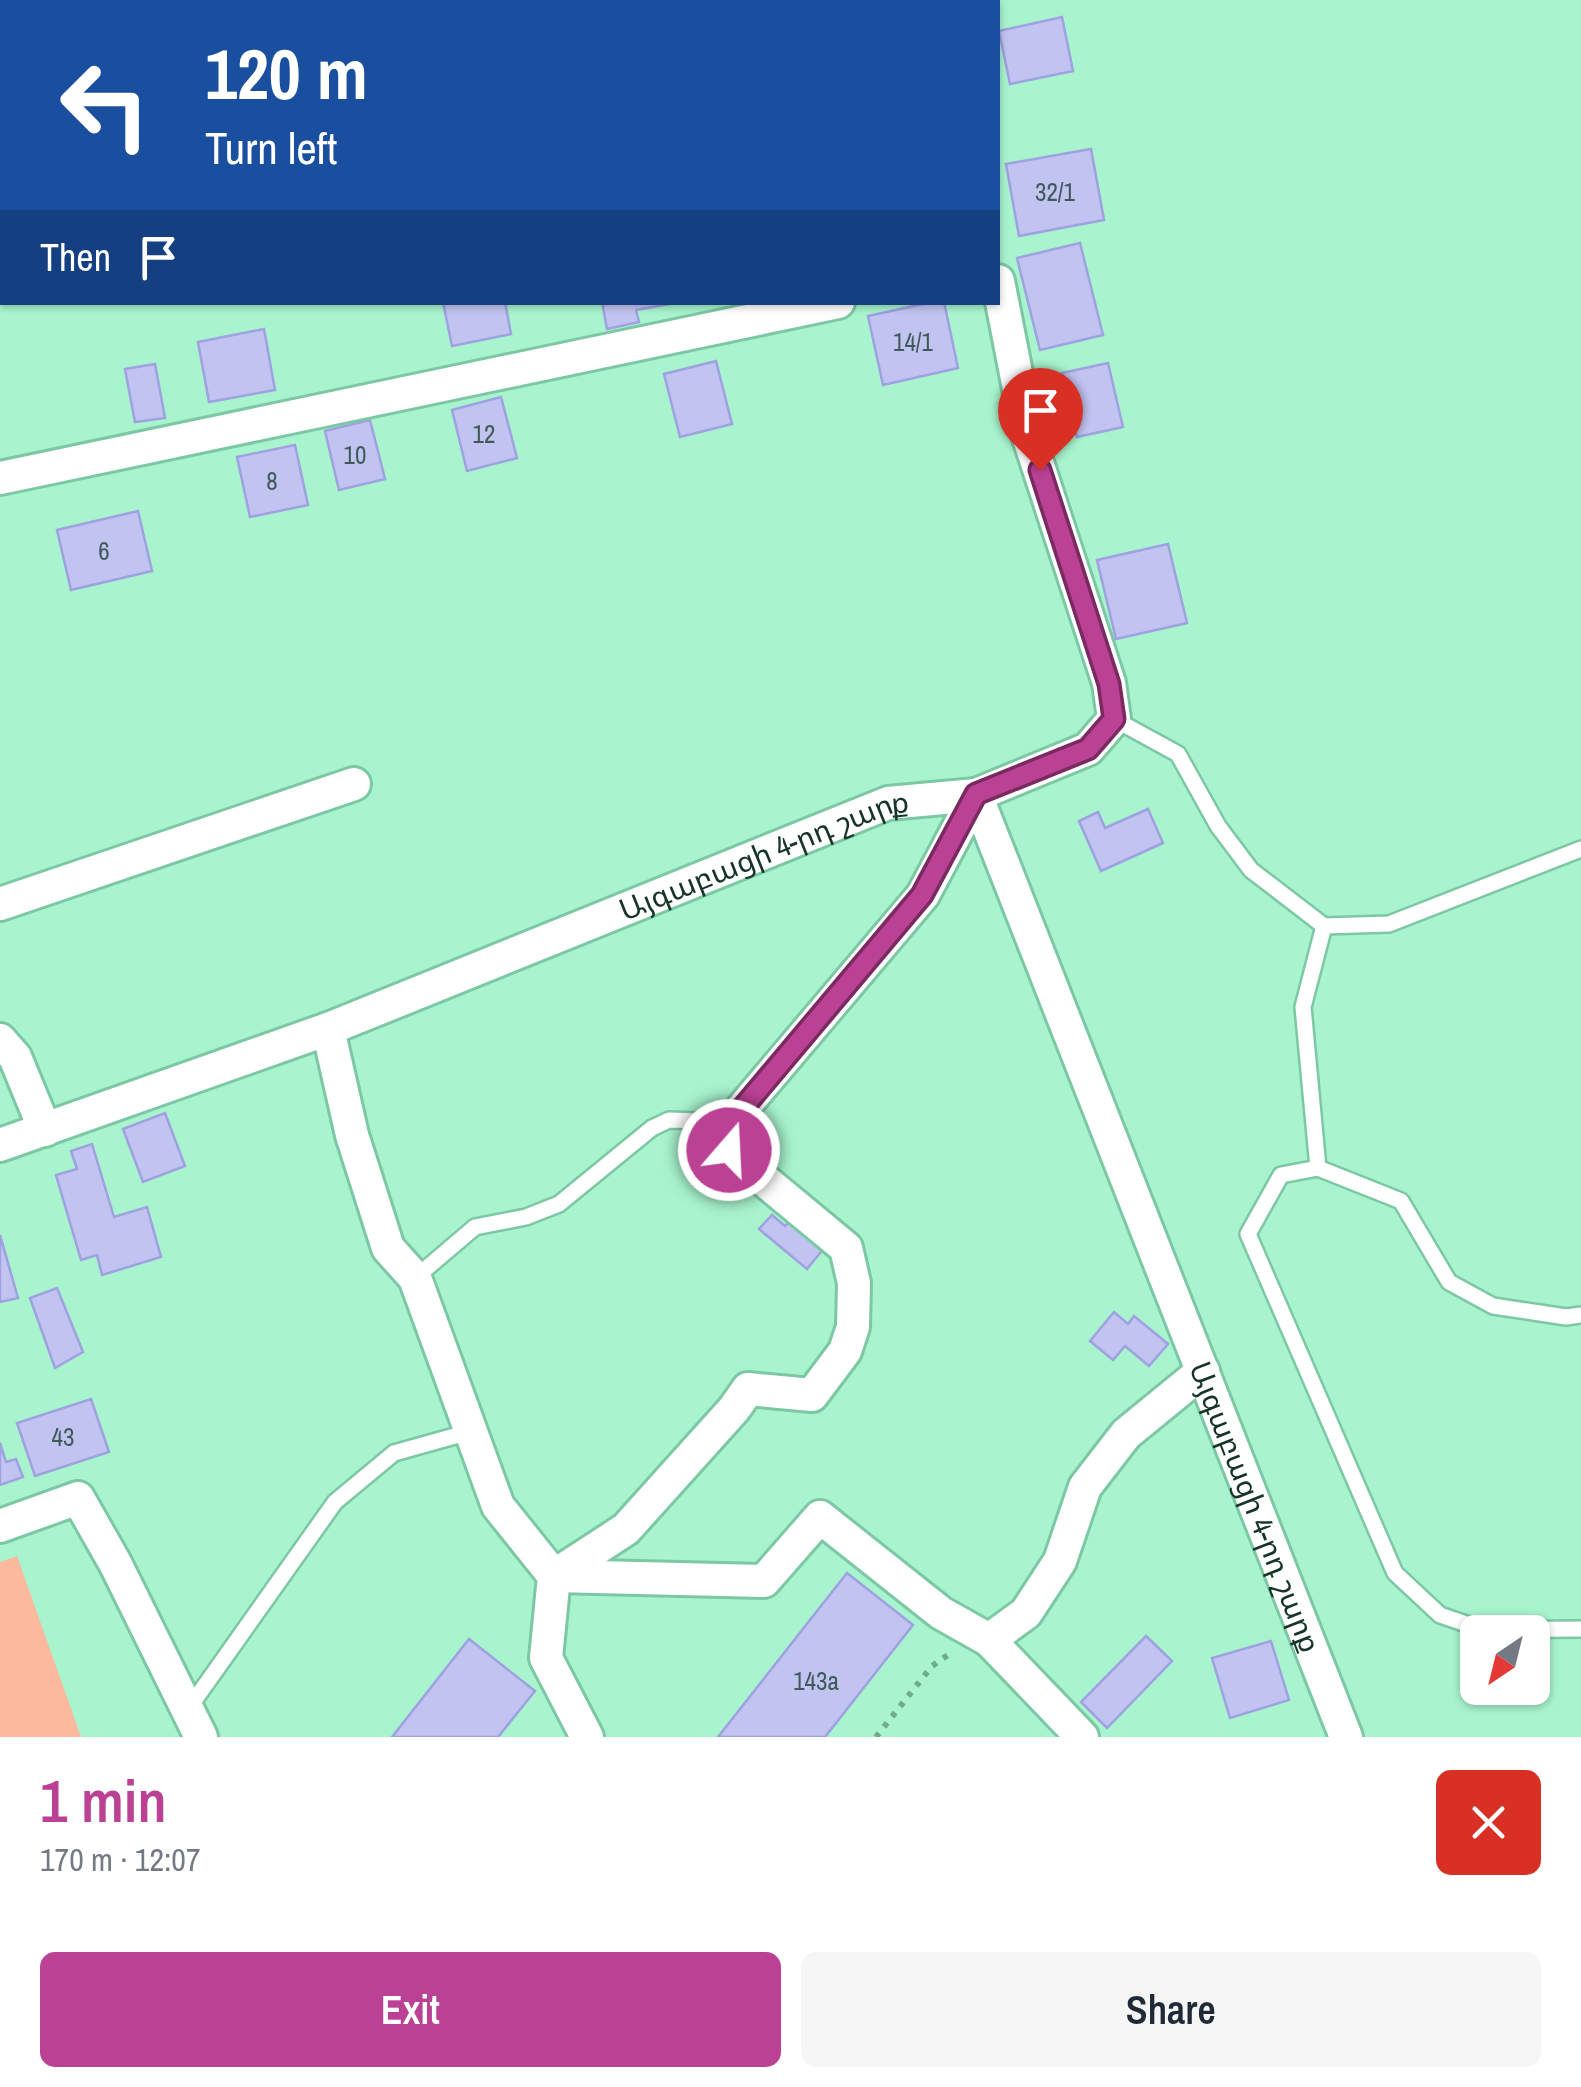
<!DOCTYPE html>
<html lang="en">
<head>
<meta charset="utf-8">
<style>
	:root { --surface:#fff; --page:#f6f6f7; --text:#1f2937; --muted:#747a83; --accent:#bb4194 }
	body { margin:0; font-family:"Archivo Narrow","Noto Sans Armenian",sans-serif; background:var(--page); color:var(--text); height:100vh; display:flex; flex-direction:column; font-size:38px; white-space:nowrap }
	* { box-sizing:border-box; margin:0 }
	p { font-size:32px; color:var(--muted) }
	.icon { flex:none; width:55px; height:55px; fill:none; stroke:currentColor; stroke-width:2; stroke-linecap:round; stroke-linejoin:round }
	.map { position:relative; height:1737px; overflow:hidden }
	.sheet { display:flex; flex-direction:column; background:var(--surface); flex:1 }
	.sheet>* { flex:none }
	.top-card { position:absolute; left:0px; top:0px; width:1000px; height:305px; box-shadow:0 2px 8px #0004; background:#1a4fa0; color:#fff; overflow:hidden }
	.needle { width:65px; rotate:215deg }
	.tools { position:absolute; left:1460px; top:1615px; display:grid; gap:20px }
	.tools a { display:grid; place-items:center; width:90px; height:90px; border-radius:15px; background:var(--surface); box-shadow:0 2px 8px #0004; font-size:50px }
	.pin { position:absolute; display:grid; place-items:center; width:85px; height:85px; color:#fff; margin:-102px -42px; border-radius:50% 50% 50% 0; rotate:-45deg; box-shadow:0 0 10px #0007 }
	.pin .icon { rotate:45deg }
	.me { position:absolute; width:110px; margin:-55px; rotate:19deg; stroke-linejoin:round; filter:drop-shadow(0 0 8px #0008) }
	.turn { display:flex; align-items:center; gap:35px; height:210px; padding:0 40px; font-size:45px }
	.turn .icon { width:130px; height:130px; stroke-width:2.5 }
	.turn b { display:block; font-size:70px; line-height:85px }
	.then { display:flex; align-items:center; height:95px; padding:0 40px; background:#0003; gap:20px; font-size:38px }
	.round { display:grid; place-items:center; flex:none; width:105px; height:105px; border-radius:15px; background:var(--page) }
	.summary { display:flex; align-items:center; justify-content:space-between; height:170px; padding:0 40px }
	h1 { font-size:60px; font-weight:600; line-height:75px; color:var(--accent) }
	.button { display:flex; gap:20px; margin-top:auto; padding:20px 40px }
	.button a { flex:1; height:115px; border-radius:15px; background:var(--accent); color:#fff; font-size:40px; font-weight:600; line-height:115px; text-align:center }
	.button a+a { background:var(--page); color:var(--text) }
	.map>svg:first-child { display:block }
	.pitch { fill:#fdb99e }
	.building { fill:#c1c4f1; stroke:#9fa1e0; stroke-width:2.5 }
	.lines { fill:none; stroke-linecap:round; stroke-linejoin:round }
	.lane-casing { stroke:#7dc8a4; stroke-width:20 }
	.street-casing { stroke:#7dc8a4; stroke-width:38 }
	.path { stroke:#70ab8e; stroke-width:6; stroke-dasharray:5 8; stroke-linecap:butt }
	.lane { stroke:#fff; stroke-width:15 }
	.street { stroke:#fff; stroke-width:32 }
	.route-casing { stroke:#7a2a60; stroke-width:25 }
	.route { stroke:#bb4194; stroke-width:18 }
	.labels { text-anchor:middle; dominant-baseline:central; stroke-width:8; stroke-linejoin:round; paint-order:stroke }
	.number-label { font-size:25px; fill:#41595a }
	.street-label { font-size:30px; fill:#163527; stroke:#a8f4ce }
</style>
</head>
<body>
<div class="map">
<svg width="1581" height="1737" viewBox="0 0 1581 1737">
	<rect width="100%" height="100%" fill="#a8f4ce"/>
	<polygon class="pitch" points="17,1556 81,1737 0,1737 0,1562"/>
	<g class="building">
		<polygon points="886,0 926,0 927,2 875,2"/>
		<polygon points="1062,17 1073,71 1010,84 999,31"/>
		<polygon points="1091,149 1104,220 1019,236 1006,164"/>
		<polygon points="1080,243 1103,335 1040,350 1017,258"/>
		<polygon points="443,302 505,302 511,334 452,346"/>
		<polygon points="602,302 668,302 669,304 636,310 639,322 607,329"/>
		<polygon points="932,302 944,302 958,368 883,385 868,316"/>
		<polygon points="264,329 275,390 209,402 198,342"/>
		<polygon points="716,361 732,424 680,437 664,374"/>
		<polygon points="1108,363 1123,427 1077,437 1062,373"/>
		<polygon points="155,364 165,418 135,422 125,369"/>
		<polygon points="501,397 517,458 467,471 452,410"/>
		<polygon points="370,420 385,479 339,490 325,431"/>
		<polygon points="295,445 308,505 250,517 237,457"/>
		<polygon points="138,511 152,571 71,590 57,530"/>
		<polygon points="1168,544 1187,623 1116,639 1097,560"/>
		<polygon points="1148,809 1163,843 1101,871 1079,821 1098,812 1105,828"/>
		<polygon points="165,1113 185,1166 143,1182 123,1129"/>
		<polygon points="92,1144 114,1217 147,1207 161,1257 102,1275 97,1255 81,1260 56,1175 77,1169 71,1151"/>
		<polygon points="772,1215 785,1226 792,1219 825,1247 807,1269 759,1229"/>
		<polygon points="0,1235 18,1298 0,1302"/>
		<polygon points="57,1288 83,1352 55,1368 30,1298"/>
		<polygon points="1114,1312 1128,1324 1134,1316 1168,1344 1149,1366 1125,1346 1113,1360 1090,1341"/>
		<polygon points="91,1399 109,1452 35,1476 17,1423"/>
		<polygon points="0,1443 6,1462 16,1459 23,1477 0,1485"/>
		<polygon points="847,1573 913,1625 825,1737 718,1737"/>
		<polygon points="1146,1636 1172,1661 1107,1728 1081,1702"/>
		<polygon points="469,1639 535,1691 498,1737 392,1737"/>
		<polygon points="1271,1641 1289,1700 1230,1718 1212,1658"/>
	</g>
	<g class="lines">
		<g class="lane-casing">
			<g id="lane">
				<polyline points="1114,719 1178,754 1218,826 1251,870 1324,926"/>
				<polyline points="1318,1168 1303,1007 1324,926 1389,924 1581,849"/>
				<polyline points="415,1278 475,1227 526,1217 559,1204 652,1128 669,1120 731,1122"/>
				<polyline points="1581,1315 1566,1317 1493,1306 1449,1282 1401,1201 1318,1168 1281,1175 1248,1234 1395,1573 1440,1615 1484,1630 1581,1629"/>
				<polyline points="189,1708 335,1502 394,1453 469,1432"/>
			</g>
		</g>
		<g class="street-casing">
			<g id="street">
				<polyline points="957,0 957,2"/>
				<polyline points="0,478 838,302"/>
				<polyline points="0,904 354,784"/>
				<polyline points="328,1029 352,1135 388,1248 415,1278 498,1506 554,1576 546,1658 587,1737"/>
				<polyline points="0,1040 15,1057 45,1130"/>
				<path id="s1" d="M0,1145L328,1029L888,803L976,795L1346,1737"/>
				<polyline points="0,1526 78,1498 115,1563 201,1737"/>
				<polyline points="554,1576 626,1529 734,1409 748,1389 812,1395 845,1351 853,1327 854,1283 846,1248 729,1151 731,1122 923,895 976,795 1088,749 1114,719 1109,683 1028,435 998,281"/>
				<polyline points="554,1576 764,1581 820,1517 941,1613 989,1640 1026,1613 1060,1561 1085,1487 1126,1434 1203,1371"/>
				<polyline points="989,1640 1082,1737"/>
			</g>
		</g>
		<polyline class="path" points="876,1737 932,1666 951,1653"/>
		<use href="#lane" class="lane"/>
		<use href="#street" class="street"/>
	</g>
	<g class="lines">
		<g class="route-casing">
			<polyline id="route" points="729,1150 731,1122 922,895 976,794 1088,749 1114,719 1109,684 1040,470"/>
		</g>
		<use href="#route" class="route"/>
	</g>
	<g class="labels">
		<g class="number-label">
			<text x="1055" y="192">32/1</text>
			<text x="913" y="342">14/1</text>
			<text x="484" y="434">12</text>
			<text x="355" y="455">10</text>
			<text x="272" y="481">8</text>
			<text x="104" y="551">6</text>
			<text x="63" y="1437">43</text>
			<text x="816" y="1681">143a</text>
		</g>
		<g class="street-label">
			<text stroke="none"><textPath href="#s1" startOffset="818">Այգաբացի 4-րդ շարք</textPath></text>
			<text stroke="none"><textPath href="#s1" startOffset="1805">Այգաբացի 4-րդ շարք</textPath></text>
		</g>
	</g>
</svg>
<div class="tools">
<a><svg class="needle" viewBox="-14 -14 28 28"><path d="M0-13l5 13h-10z" fill="#e53935"/><path d="M0 13l5-13h-10z" fill="#747a83"/></svg></a>
</div>
<div class="pin" style="left:1040px;top:470px;background:#d93025"><svg class="icon" aria-label="arrive" viewBox="0 0 24 24"><path d="M6 21V4h12l-3 4 3 4H6"/></svg></div>
<svg class="me" style="left:729px;top:1150px" viewBox="-20 -20 40 40"><circle r="17" fill="#bb4194" stroke="#fff" stroke-width="3"/><path d="M0-11L8 9 0 5-8 9z" fill="#fff"/></svg>
<div class="top-card">
<div class="turn"><svg class="icon" aria-label="left" viewBox="0 0 24 24"><path d="M17 20v-9H6M10 6l-5 5 5 5"/></svg><div><b>120 m</b>Turn left</div></div>
<div class="then">Then<svg class="icon" aria-label="arrive" viewBox="0 0 24 24"><path d="M6 21V4h12l-3 4 3 4H6"/></svg></div>
</div>
</div>
<section class="sheet">
<div class="summary"><div><h1>1 min</h1><p>170 m · 12:07</p></div><a class="round" style="background:#d93025;color:#fff"><svg class="icon" aria-label="close" viewBox="0 0 24 24"><path d="M6 6l12 12M18 6L6 18"/></svg></a></div>
<div class="button"><a>Exit</a><a>Share</a></div>
</section>
</body>
</html>
